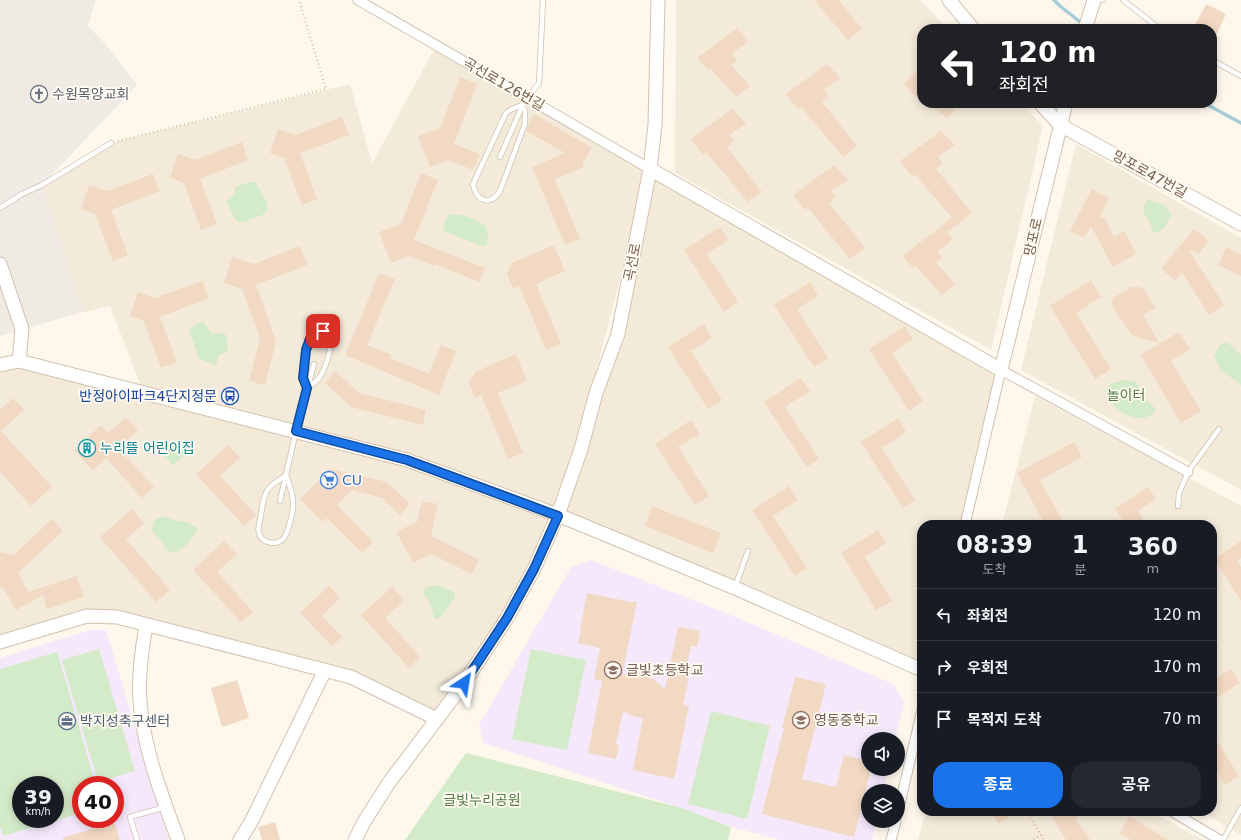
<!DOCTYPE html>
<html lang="ko">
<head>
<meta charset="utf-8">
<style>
	:root { --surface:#171b24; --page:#242831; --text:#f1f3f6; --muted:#9ea1a6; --line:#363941; --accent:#1a73e8 }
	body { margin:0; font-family:"DejaVu Sans","Noto Sans KR",sans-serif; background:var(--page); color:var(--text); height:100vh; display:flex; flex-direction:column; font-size:15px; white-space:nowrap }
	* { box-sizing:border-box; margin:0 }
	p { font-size:13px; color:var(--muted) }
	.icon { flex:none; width:22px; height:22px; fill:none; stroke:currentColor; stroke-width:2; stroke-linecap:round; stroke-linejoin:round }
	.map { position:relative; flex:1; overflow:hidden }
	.drawer { position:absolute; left:917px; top:520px; width:300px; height:296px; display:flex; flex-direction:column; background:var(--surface); border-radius:16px; box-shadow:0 2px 10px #0003 }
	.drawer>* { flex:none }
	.hud { position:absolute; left:917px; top:24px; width:300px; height:84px; border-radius:16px; box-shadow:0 2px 10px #0003; background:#202124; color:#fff; overflow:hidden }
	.controls { position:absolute; left:861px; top:732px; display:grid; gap:8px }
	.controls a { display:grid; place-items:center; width:44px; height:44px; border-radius:50%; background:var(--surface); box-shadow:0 2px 10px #0003; font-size:20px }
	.speed { position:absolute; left:12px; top:776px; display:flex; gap:8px; font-size:20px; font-weight:700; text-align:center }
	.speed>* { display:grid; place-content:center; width:52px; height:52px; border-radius:50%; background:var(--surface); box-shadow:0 2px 10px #0003; line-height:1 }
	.speed small { font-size:10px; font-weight:400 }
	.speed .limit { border:6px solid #d22; background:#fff; color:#111 }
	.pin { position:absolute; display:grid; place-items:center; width:34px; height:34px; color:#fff; margin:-17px; border-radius:8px; box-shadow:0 2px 6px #0006 }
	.me { position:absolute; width:44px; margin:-22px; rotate:33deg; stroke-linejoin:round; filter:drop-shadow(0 0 3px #0008) }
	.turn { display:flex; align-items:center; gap:14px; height:84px; padding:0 16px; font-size:18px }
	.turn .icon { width:52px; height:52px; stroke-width:2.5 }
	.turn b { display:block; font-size:28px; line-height:34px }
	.eta { display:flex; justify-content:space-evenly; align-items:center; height:68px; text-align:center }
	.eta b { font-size:24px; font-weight:700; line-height:28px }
	.cta { display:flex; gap:8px; margin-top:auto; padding:8px 16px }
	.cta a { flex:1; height:46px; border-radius:16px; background:var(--accent); color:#fff; font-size:16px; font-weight:700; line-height:46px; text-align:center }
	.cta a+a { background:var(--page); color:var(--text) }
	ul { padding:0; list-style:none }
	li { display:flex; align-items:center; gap:12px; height:52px; padding:0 16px; border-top:1px solid var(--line) }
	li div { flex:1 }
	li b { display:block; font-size:15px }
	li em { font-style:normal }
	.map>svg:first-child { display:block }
	.residential { fill:#f4eada; fill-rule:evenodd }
	.industrial { fill:#efeae4 }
	.education { fill:#f4e8fa; fill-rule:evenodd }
	.green { fill:#d4ebc9; fill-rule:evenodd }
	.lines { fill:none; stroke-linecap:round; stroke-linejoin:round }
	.stream { stroke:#a5cdd9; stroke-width:3.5 }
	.building { fill:#f2d9c3 }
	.lane-casing { stroke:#d0c0b0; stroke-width:6 }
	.street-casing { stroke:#d0c0b0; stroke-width:11 }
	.secondary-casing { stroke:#d3c1ae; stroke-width:15 }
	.path { stroke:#d8bda5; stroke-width:2; stroke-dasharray:1 3; stroke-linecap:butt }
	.lane { stroke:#fff; stroke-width:4.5 }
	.street { stroke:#fff; stroke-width:9 }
	.secondary { stroke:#fff; stroke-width:13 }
	.route-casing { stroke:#114b97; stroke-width:10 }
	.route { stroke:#1a73e8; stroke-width:7 }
	.labels { text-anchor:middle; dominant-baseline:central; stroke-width:3.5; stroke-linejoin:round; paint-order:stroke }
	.street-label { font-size:14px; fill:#79604e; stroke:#fffbf3 }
	.worship-label { font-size:14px; fill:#5b616d; stroke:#fffbf3; text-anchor:start }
	.park-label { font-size:14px; fill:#527e45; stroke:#fffbf3 }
	.transit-label { font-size:14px; fill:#164399; stroke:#fffbf3; text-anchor:end }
	.culture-label { font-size:14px; fill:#0d838f; stroke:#fffbf3; text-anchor:start }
	.shop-label { font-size:14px; fill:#366cbe; stroke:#fffbf3; text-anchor:start }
	.education-label { font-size:14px; fill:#785e54; stroke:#fffbf3; text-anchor:start }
	.service-label { font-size:14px; fill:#4e5e75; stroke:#fffbf3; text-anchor:start }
</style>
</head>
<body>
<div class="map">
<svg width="1241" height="840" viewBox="0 0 1241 840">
	<rect width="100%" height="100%" fill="#fdf7ec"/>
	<g class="residential">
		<polygon points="676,0 920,0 948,29 922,29 922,103 1021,103 1043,126 991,350 675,173"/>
		<path d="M436,46L1001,370L965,525H922V670L558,516L534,569L437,719L351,677L87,616L0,642V365L19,361L143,392L110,306L83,312L42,185L111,143L350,84L372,163ZM647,177L618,334L560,508Z"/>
		<polygon points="1076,144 1241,238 1241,490 1021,370"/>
		<polygon points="1035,396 1241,506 1241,835 1200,811 1212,811 1212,525 1002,525"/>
		<polygon points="926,811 1150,811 1203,840 918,840"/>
	</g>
	<polygon class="industrial" points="0,0 96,0 88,26 107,46 137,85 42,185 83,312 0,336"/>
	<g class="education">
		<polygon points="591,560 728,614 893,684 904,702 895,739 868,739 868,769 888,769 883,791 868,791 868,821 876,821 872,840 781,840 731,827 682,808 483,743 479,725 571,567"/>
		<path d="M90,630H106L169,840H0V658ZM21,785H55V819H21ZM81,785H115V819H81Z"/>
	</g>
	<g class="green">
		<path d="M250,182H255C258,187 266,198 267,204C267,207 266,211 265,214L243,222H238L234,218L227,203V200L234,195L235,187Z"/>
		<path d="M1147,200C1159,203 1166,203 1171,215C1167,225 1164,231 1153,233L1149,220L1145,215L1143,208Z"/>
		<path d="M451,214C462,214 476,219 485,226L488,236L487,245H479L446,232L443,228C444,223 446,218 451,214Z"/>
		<polygon points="203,321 211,333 215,334 223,332 226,335 228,352 219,355 216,365 199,359 189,329"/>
		<polygon points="1227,342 1241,355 1241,385 1220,369 1214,356 1219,346"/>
		<path d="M1124,380L1135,381L1139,386L1141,395L1154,407V413C1139,425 1121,414 1110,402C1107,399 1106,394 1104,391L1111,384Z"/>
		<polygon points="180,441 189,451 173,465 164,455"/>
		<path d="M162,516L177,521L187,522L196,527L197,531C191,540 185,548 175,553L166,550L161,540L153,533C152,524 153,519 162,516Z"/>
		<polygon points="435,585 446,588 455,593 455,597 441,617 436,619 434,617 429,600 424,595 425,588"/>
		<polygon points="99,649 135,771 98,782 62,660"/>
		<polygon points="531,649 586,660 567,750 512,739"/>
		<path d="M57,652L96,785H81V813L3,836L0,826V669ZM21,785H55V819H21Z"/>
		<polygon points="711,711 770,726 747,819 688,804"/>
		<polygon points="466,753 682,808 731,827 728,840 405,840"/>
	</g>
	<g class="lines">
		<g class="stream">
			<polyline points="1054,0 1060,6 1084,25"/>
			<polyline points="1204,103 1241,123"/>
		</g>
	</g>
	<g class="building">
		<polygon points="814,0 839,0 862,29 848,40"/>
		<polygon points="1206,4 1226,14 1212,44 1212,29 1193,29"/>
		<polygon points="737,28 748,41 732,54 737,60 731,65 750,86 736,97 710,68 708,70 697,58"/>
		<polygon points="827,64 840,78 824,90 829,96 822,102 857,146 843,157 801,107 798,109 786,94"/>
		<polygon points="922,66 922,97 918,93 916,96 903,84"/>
		<polygon points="460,77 477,84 454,144 480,154 473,170 448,160 430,167 418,136 440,128"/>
		<polygon points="929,103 961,103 947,118"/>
		<polygon points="732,109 746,124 729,135 734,141 727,147 762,192 748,202 706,152 703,155 691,139"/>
		<polygon points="534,114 592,148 582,163 584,167 555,179 580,239 565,245 532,167 565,153 526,131 529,124"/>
		<polygon points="342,117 349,135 300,153 317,199 302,205 284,158 270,153 278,129 296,135"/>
		<polygon points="941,131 955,145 938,157 943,163 936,169 972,213 947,232 953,239 937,252 942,257 936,262 955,284 942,295 916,266 913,268 902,256 952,218 915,174 912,176 900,161"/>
		<polygon points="242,142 248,160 200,179 217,224 201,230 184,183 170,178 178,154 195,160"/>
		<polygon points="834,165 848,180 831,191 836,197 829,203 865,248 850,259 808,208 805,210 793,195"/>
		<polygon points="421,173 438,180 414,240 485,268 479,282 435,264 434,266 409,256 391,263 379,232 401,224"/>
		<polygon points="153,174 160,191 111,210 128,255 113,261 95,214 81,209 89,185 107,191"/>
		<polygon points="1092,189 1109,198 1100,217 1105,219 1114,237 1124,231 1136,254 1113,267 1091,226 1084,238 1070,231"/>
		<polygon points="720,227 728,240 707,254 738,302 724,312 684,250"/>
		<polygon points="1194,229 1209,241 1198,254 1188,249 1224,305 1209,315 1182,272 1175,280 1161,269"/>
		<polygon points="554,245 565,271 536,284 561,344 546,350 519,286 513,289 507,274 512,263"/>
		<polygon points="300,246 307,265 256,285 276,341 265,385 249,381 260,338 242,289 224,283 232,257 254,264"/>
		<polygon points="1226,247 1241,255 1241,276 1219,265"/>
		<polygon points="379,274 382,274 395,279 367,345 392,355 390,358 429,374 441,345 456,351 439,395 345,355"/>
		<polygon points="1091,280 1101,297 1076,313 1111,369 1095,379 1050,306"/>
		<polygon points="202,281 209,298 160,317 177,362 161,368 144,321 130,316 138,292 155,298"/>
		<polygon points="810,282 818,296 797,309 828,358 814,367 774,305"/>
		<polygon points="1131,287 1139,287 1144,289 1155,308 1143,315 1159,343 1136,337 1131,334 1112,306 1113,298"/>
		<polygon points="704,324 712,338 691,351 722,400 708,409 668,347"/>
		<polygon points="905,326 913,339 892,353 923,401 909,411 869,349"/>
		<polygon points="1179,332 1190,349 1171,361 1201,411 1181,423 1141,355"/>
		<polygon points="516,354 527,381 498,393 523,453 508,459 481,395 475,398 469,383 475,372"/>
		<polygon points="335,371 359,393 426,410 423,425 351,407 325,383"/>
		<polygon points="801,378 810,391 785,407 819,459 807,467 764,402"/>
		<polygon points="13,398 24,410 1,431 52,487 31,506 0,472 0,410"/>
		<polygon points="126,417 138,430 118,448 154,487 142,498 106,458 93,470 74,450 101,425 108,433"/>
		<polygon points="898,418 906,432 882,448 915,500 903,508 861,442"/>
		<polygon points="691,420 700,434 678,447 709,496 695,505 655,444"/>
		<polygon points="1074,442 1082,457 1040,480 1065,525 1045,525 1017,473"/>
		<polygon points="228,445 240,458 220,476 256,515 244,526 196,474"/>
		<polygon points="330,469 387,482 410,504 400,515 382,498 352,490 337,505 373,542 362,553 327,518 323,522 300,499"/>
		<polygon points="789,486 798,500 773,516 807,568 795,576 752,510"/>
		<polygon points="1148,487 1156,499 1138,511 1147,525 1126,525 1115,509"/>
		<polygon points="422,501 438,504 431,536 479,560 472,574 431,554 413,563 398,535 398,531 417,522"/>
		<polygon points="652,506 721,533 713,553 645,526"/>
		<polygon points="132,509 144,523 126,539 170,590 156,602 100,537"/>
		<polygon points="52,519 63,531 18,573 28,592 77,576 84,597 47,609 43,595 16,610 4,589 0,588 0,552 14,555"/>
		<polygon points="878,530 886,543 865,557 892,601 876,610 841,553"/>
		<polygon points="224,541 237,554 217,572 253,612 241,622 193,570"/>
		<polygon points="1241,541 1241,558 1237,561 1241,567 1241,601 1214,559"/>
		<polygon points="329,586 340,598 322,616 342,637 332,646 300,613"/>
		<polygon points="392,587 404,600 385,618 420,657 409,668 361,615"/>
		<polygon points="587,593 631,602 637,602 622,675 633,672 646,674 651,677 665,689 678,627 700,631 697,647 691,646 686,669 691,669 683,704 689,706 674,779 633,770 643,718 632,716 623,711 616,744 619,745 616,759 588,753 602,681 594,679 600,648 578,643 581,630 580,630"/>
		<polygon points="1231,669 1240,683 1212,701 1212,681"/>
		<polygon points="795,677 826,684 802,779 836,787 844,755 868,761 868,769 871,769 854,837 762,814 784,728 782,728"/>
		<polygon points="237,680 249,718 222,727 211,688"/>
		<polygon points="1212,733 1239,776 1225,785 1212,764"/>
		<polygon points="990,811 1018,811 999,824"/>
		<polygon points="1048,811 1086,811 1075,818 1090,840 1066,840"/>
		<polygon points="1129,816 1168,840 1131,840 1120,833"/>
		<polygon points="114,822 120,840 63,840 63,838"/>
		<polygon points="275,822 280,840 262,840 258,827"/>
	</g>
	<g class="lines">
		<g class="lane-casing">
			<g id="lane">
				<polyline points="1102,0 1103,0"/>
				<polyline points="1123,0 1160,29"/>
				<polyline points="1212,60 1241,76"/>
				<path d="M522,105L525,111V124L500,191C490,207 476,201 473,184L506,113L512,109Z"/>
				<polyline points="522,105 539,83 543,0"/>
				<polyline points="500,157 523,104"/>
				<polyline points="0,208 22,194 42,185 111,143"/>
				<path d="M316,331L327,332L331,336C332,347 326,369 319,378C316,382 311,385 307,389C305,385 303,381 303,377C302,361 306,343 316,331Z"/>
				<path d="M286,475C289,484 293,493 293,502C294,510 288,535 282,540C274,546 261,542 259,533C257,527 260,521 261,515C262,507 263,495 269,488C273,483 281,479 286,475Z"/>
				<polyline points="280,501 296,431 314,364"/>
				<polyline points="1178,506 1179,493 1188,472 1219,429"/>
				<polyline points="735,587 748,551"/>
				<polyline points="137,840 130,817 165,807"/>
				<polyline points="1223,840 1241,808"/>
			</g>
		</g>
		<g class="street-casing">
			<g id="street">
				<polyline points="358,0 650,169"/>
				<polyline points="965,525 1001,370 1188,472"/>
				<polyline points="1171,811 1220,840"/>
				<polyline points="898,812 922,710"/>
				<polyline points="891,840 896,821"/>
			</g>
		</g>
		<g class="secondary-casing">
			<g id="secondary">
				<polyline points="949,0 973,29"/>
				<polyline points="1085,29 1094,0"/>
				<polyline points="1040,103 1060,125 1241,224"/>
				<polyline points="650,169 1001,370 1066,103"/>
				<polyline points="0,264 22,329 19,361"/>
				<polyline points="0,365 19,361 407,460 558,515 735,588 922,670"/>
				<path d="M146,625C142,650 138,676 140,701C143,747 162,796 178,840"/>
				<polyline points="0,642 87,616 117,617 351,677 437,719 388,784 364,822 355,840"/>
				<polyline points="437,719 464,683 507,618 534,569 558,515 581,449 596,393 618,334 650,169 655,125 658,0"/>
				<polyline points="240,840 251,822 325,670"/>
			</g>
		</g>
		<g class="path">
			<polyline points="118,141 326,89 299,0"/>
			<polyline points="1026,811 1041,835 1032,840"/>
			<polyline points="1041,835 1044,840"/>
		</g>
		<use href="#lane" class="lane"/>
		<use href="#street" class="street"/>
		<use href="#secondary" class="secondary"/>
	</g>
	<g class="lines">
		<g class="route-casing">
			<polyline id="route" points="323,331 316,331 311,336 306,350 303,378 307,388 296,431 407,460 558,516 534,569 507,618 464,683"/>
		</g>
		<use href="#route" class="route"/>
	</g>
	<defs>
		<g id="church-ring" transform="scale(0.9)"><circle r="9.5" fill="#fffbf3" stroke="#6b7280" stroke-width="1.5"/><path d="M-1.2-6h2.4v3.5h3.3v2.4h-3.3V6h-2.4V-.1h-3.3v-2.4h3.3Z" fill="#6b7280"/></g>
		<g id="bus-ring" transform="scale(0.9)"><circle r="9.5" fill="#fffbf3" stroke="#1a4fb4" stroke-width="1.5"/><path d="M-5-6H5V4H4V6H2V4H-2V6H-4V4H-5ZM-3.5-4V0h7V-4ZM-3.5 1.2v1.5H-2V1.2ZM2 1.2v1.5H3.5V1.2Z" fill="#1a4fb4"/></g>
		<g id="building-ring" transform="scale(0.9)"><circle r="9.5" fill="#fffbf3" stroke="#0f9aa8" stroke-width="1.5"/><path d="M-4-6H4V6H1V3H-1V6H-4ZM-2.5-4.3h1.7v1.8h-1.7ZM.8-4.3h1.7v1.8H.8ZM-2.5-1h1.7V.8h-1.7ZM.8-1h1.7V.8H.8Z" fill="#0f9aa8"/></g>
		<g id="supermarket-ring" transform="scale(0.9)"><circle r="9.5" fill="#fffbf3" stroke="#3f7fe0" stroke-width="1.5"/><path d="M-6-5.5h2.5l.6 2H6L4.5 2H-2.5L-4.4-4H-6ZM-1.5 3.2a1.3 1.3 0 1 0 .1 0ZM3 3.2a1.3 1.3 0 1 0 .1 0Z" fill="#3f7fe0"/></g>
		<g id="school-ring" transform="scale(0.9)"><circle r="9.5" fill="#fffbf3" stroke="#8d6e63" stroke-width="1.5"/><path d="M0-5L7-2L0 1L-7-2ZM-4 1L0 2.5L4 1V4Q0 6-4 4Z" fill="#8d6e63"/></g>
		<g id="office-ring" transform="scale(0.9)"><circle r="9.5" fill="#fffbf3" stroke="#5c6f8a" stroke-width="1.5"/><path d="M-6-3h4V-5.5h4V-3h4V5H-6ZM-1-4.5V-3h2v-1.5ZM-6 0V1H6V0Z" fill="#5c6f8a"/></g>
	</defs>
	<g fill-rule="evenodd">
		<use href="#church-ring" x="39" y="94"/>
		<use href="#bus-ring" x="230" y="396"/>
		<use href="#building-ring" x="87" y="448"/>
		<use href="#supermarket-ring" x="329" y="480"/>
		<use href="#school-ring" x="613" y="670"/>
		<use href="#school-ring" x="801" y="720"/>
		<use href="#office-ring" x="67" y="721"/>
	</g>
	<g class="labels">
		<g class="street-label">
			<text transform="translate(504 84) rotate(30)">곡선로126번길</text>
			<text transform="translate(1150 174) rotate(29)">망포로47번길</text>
			<text transform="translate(1033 237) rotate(-77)">망포로</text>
			<text transform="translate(632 262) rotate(-79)">곡선로</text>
		</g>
		<g class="worship-label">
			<text x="52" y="94">수원목양교회</text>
		</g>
		<g class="park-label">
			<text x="1126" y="395">놀이터</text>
			<text x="482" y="800">글빛누리공원</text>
		</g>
		<g class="transit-label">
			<text x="217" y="396">반정아이파크4단지정문</text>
		</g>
		<g class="culture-label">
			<text x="100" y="448">누리뜰 어린이집</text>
		</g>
		<g class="shop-label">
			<text x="342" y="480">CU</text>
		</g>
		<g class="education-label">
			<text x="626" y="670">글빛초등학교</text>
			<text x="814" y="720">영동중학교</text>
		</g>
		<g class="service-label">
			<text x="80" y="721">박지성축구센터</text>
		</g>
	</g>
</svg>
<div class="controls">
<a><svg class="icon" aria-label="sound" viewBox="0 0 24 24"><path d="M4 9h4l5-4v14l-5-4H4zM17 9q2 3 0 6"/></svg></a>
<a><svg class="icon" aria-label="layers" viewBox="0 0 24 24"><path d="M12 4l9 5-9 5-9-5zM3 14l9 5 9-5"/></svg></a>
</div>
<div class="speed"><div>39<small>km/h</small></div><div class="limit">40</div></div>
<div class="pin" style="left:323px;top:331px;background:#d93025"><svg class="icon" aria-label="arrive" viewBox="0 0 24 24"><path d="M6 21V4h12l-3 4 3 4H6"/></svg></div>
<svg class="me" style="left:464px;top:683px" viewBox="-20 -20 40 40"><path d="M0-17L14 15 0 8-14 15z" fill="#1a73e8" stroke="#fff" stroke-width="4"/></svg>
<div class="hud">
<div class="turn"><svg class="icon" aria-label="left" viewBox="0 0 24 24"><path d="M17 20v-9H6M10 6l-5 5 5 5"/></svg><div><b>120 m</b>좌회전</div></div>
</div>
<section class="drawer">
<div class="eta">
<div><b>08:39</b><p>도착</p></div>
<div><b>1</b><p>분</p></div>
<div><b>360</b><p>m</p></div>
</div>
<ul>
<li><svg class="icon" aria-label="left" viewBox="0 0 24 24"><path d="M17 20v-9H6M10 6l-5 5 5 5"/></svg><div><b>좌회전</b></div><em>120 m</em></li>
<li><svg class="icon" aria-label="right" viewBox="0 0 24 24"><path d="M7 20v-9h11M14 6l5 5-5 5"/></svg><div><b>우회전</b></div><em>170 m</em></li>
<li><svg class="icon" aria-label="arrive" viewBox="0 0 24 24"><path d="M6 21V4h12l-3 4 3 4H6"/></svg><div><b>목적지 도착</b></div><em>70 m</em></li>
</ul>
<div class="cta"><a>종료</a><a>공유</a></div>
</section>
</div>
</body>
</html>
